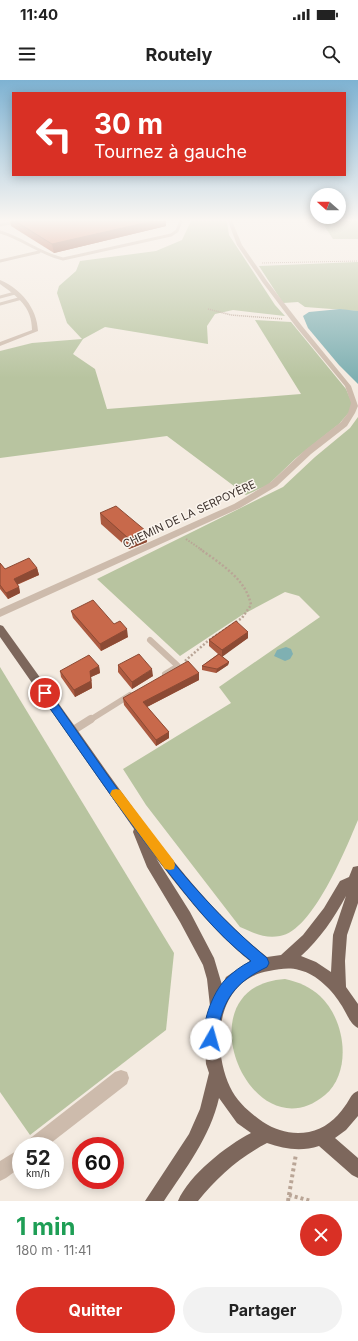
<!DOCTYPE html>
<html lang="fr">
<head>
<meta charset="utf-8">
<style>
	:root { --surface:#fff; --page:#f2f2f2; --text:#222; --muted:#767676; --accent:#d93025 }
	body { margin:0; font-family:Inter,sans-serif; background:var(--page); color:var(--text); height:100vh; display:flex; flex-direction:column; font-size:15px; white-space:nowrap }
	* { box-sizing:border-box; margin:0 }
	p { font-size:13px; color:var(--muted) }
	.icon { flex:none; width:22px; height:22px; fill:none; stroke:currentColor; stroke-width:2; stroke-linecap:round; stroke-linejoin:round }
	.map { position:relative; height:1121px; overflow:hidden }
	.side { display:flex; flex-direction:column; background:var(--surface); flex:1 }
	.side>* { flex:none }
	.banner { position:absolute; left:12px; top:12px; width:334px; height:84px; border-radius:0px; box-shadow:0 2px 10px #0003; background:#d93025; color:#fff; overflow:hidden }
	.needle { width:26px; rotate:291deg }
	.tools { position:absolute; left:310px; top:108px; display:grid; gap:8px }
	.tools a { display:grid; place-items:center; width:36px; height:36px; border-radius:50%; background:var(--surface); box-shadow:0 2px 10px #0003; font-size:20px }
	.speed { position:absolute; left:12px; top:1057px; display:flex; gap:8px; font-size:20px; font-weight:700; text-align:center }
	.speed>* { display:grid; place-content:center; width:52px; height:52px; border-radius:50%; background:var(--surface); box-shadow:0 2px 10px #0003; line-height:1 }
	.speed small { font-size:10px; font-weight:400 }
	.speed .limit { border:6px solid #d22; background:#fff; color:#111 }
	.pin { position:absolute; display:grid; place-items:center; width:34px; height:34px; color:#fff; margin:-17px; border:2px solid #fff; border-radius:50%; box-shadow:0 1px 4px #0007 }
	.me { position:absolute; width:44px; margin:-22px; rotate:7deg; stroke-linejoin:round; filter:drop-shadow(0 0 3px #0008) }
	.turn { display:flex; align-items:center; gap:14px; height:84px; padding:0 16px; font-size:18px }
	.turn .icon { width:52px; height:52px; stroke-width:2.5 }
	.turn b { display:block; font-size:28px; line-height:34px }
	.round { display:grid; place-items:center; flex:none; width:42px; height:42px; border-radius:21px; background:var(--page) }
	.head { display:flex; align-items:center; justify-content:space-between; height:68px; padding:0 16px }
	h1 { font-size:24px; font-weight:700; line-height:30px; color:#1e9e55 }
	.action { display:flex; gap:8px; margin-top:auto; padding:8px 16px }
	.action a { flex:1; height:46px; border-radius:24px; background:var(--accent); color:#fff; font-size:16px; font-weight:700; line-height:46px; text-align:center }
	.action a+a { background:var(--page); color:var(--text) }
	.status { display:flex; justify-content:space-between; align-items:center; height:28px; padding:0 20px; background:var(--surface); direction:ltr }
	.status svg { height:11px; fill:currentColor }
	header { display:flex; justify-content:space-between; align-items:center; height:52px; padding:0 16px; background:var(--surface); font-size:18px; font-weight:700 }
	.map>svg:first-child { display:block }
	.green { fill:#b8c4a0 }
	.water { fill:#7fb0b2 }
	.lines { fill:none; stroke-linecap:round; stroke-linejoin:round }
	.path-far4 { stroke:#b9a596; stroke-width:1; stroke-dasharray:1 1; stroke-linecap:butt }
	.path-far3 { stroke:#b9a596; stroke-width:1.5; stroke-dasharray:1 1; stroke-linecap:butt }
	.path-far2 { stroke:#b9a596; stroke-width:2; stroke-dasharray:1.5 1.5; stroke-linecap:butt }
	.path-far1 { stroke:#b9a596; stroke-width:2.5; stroke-dasharray:2 2; stroke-linecap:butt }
	.path { stroke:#b9a596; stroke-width:4; stroke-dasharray:3 3; stroke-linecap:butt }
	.lane-far2 { stroke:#cdbbac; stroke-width:3 }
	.lane-far1 { stroke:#cdbbac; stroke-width:6 }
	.lane { stroke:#cdbbac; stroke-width:8 }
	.street { fill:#cdbbac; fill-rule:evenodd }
	.primary { fill:#7d675c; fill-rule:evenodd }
	.wall { fill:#ac5a40 }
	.shaded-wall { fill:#8c4a34 }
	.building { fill:#c8694b; stroke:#8c4a34 }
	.route { fill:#1a73e8; stroke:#114b97 }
	.slow { fill:#f59e0b }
	.labels { text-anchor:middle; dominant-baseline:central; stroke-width:3; stroke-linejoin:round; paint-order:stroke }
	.far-street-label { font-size:11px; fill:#3b302b; stroke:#fbf5ee }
</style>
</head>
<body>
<div class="status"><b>11:40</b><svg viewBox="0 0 49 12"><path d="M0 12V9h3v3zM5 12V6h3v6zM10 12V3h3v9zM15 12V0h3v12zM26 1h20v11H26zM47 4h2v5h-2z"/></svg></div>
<header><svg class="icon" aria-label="menu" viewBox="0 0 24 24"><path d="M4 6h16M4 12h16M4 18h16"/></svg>Routely<svg class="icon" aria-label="search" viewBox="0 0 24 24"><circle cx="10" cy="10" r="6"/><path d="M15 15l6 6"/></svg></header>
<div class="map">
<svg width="358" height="1121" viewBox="0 0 358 1121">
	<rect width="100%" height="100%" fill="#f4ebe1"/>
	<g class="green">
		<polygon points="191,141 227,141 229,155 275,225 285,236 233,230 215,234 207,246 208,264 105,247 83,259 73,274 95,289 107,329 301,314 255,240 291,242 346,309 352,323 352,329 339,344 296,378 268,405 246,415 167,356 0,378 0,271 32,263 82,259 67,243 57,213 59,206 76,191 80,181 156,171 182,160"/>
		<polygon points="321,141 358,141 358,159 333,159"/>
		<polygon points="358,182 358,231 305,227 298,222 283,223 259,186"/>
		<path d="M358,337V740C346,768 313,851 280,856C265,859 254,853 240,847L146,725L123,689L231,623L219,607L320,537L299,516L285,512L242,535L180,576L97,499L283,407L315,377L350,348Z"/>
		<polygon points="0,587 174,873 166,950 30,1055 0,1012"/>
		<path d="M285,899C299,902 310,907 320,916C345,939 353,991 325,1015C251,1077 179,906 285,899Z"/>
	</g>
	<g class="water">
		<polygon points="340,229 358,231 358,304 339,285 308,248 303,236 309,232"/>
		<polygon points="286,567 291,569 293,574 290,579 285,581 274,576 277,570"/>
	</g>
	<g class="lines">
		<polyline class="path-far4" points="262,183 358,181"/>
		<polyline class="path-far3" points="208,229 231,235 283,239"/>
		<polyline class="path-far2" points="186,459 202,470"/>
		<path class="path-far1" d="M185,581L209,560L242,538L251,525C246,499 221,484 200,469"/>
		<g class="path">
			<polyline points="289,1115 296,1074"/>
			<polyline points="288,1121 289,1115 311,1121"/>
		</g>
		<g class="lane-far2">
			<polyline points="0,145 21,141"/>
			<path d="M0,152C24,159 38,173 63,179L171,155L177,151L181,141"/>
			<polyline points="0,181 39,172"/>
			<polyline points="0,217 15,213"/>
			<polyline points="0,224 22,218"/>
		</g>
		<g class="lane-far1">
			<polyline points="150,560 178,586 165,594"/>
			<polyline points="90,640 130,615"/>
		</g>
		<polyline class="lane" points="72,651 91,639"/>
		<g class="street">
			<polygon points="228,141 232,141 242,165 267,201 302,246 351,306 358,326 355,333 347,346 311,374 277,406 240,428 0,537 0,529 234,424 271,402 305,370 341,342 348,333 351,323 345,306 297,248 263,203 237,165"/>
			<path d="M0,200C21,209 37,228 38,251L0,266V262L32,250C32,227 18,217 0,204Z"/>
			<polygon points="121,990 127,992 129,998 127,1004 47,1066 26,1066 28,1060 115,992"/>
			<polygon points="21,1068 21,1087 6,1098 0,1101 0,1081"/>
		</g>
		<path class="primary" d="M0,545L3,546C38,595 73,643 107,692C155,758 203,826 267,877L281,875L303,855L324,828L340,801L349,797L353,787L358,786V823L347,855L345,881L346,907L358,924V948C350,944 347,934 342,926C333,911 317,894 299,890C289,887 280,889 269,891C216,900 211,966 230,1007C237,1022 250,1033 263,1042C277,1051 292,1055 309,1052C324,1049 336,1039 345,1026C350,1020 350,1014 358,1011V1036L346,1050L335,1058L358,1078V1098L352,1095L319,1066C301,1072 284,1069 267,1063C240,1077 217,1097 198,1121H178C189,1095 226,1066 251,1053L237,1043L219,1018C210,1057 186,1088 164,1121H145L189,1054L200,1029L209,993L206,984L204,954L210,926L207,899L203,885L180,842L147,787L133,752L134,749L0,557ZM156,778C186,816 212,850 250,881L226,897L222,905L214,878L190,832ZM346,816L333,855L331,892L316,882L301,876C320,859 334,838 346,816Z"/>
	</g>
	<g class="wall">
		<polygon points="10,141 166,141 166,146 54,173 11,146"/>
		<polygon points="100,433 147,462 129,469 101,444"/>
		<polygon points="0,483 5,489 37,488 39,495 17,505 19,507 20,513 8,519 0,509"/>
		<polygon points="71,531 114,544 128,557 101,571 73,538"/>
		<polygon points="248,552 248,558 222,576 229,582 228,585 216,593 202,590 202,586 218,574 209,566 209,560"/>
		<polygon points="118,585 153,596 132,609 118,592"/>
		<polygon points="99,586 100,593 91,597 92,608 75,617 61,597 60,591"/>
		<polygon points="199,593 199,600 147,627 169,652 169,658 156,666 124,625 123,618"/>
	</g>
	<g class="shaded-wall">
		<polygon points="153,141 166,141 166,146 54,173 52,164"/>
		<polygon points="146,451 147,462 129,469 128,458"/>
		<polygon points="37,488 39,495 15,505 14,499"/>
		<polygon points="19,507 20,513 8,519 6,513"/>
		<polygon points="127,549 128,557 101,571 100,564"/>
		<polygon points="248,552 248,558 222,577 222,570"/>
		<polygon points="229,582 228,585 216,593 217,589"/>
		<polygon points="99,586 100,593 91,597 92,608 75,617 74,610 90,591"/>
		<polygon points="152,589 153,596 132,609 132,602"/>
		<polygon points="199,593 199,600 143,629 143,622"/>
		<polygon points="169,652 169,658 156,666 156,660"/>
	</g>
	<g class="building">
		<polygon points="15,141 153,141 52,164"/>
		<polygon points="116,426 146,451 128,458 100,433"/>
		<polygon points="29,478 37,488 14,499 19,507 6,513 0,505 0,483 5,489"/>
		<polygon points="93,520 114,544 120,541 127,549 100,564 71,531"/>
		<polygon points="236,541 248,552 222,570 209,560"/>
		<polygon points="139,574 152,589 132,602 118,585"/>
		<polygon points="219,574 229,582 217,589 202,586"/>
		<polygon points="89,575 99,586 90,591 91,601 74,610 60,591"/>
		<polygon points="188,581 199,593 143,622 169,652 156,660 123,618"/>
	</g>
	<linearGradient id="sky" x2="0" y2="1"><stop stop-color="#7eb2d2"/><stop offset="0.47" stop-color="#faf6f2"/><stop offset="1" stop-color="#faf6f2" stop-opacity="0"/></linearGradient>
	<rect width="358" height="298" fill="url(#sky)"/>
	<path class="route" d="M45,609L48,610C113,702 180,807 267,878L269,883L267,887C240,900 225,915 219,945C217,951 219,957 216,964L211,966L206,964C199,947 213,912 225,900C233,892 241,886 251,881C214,852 190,820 161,783C119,729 81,672 41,616L40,613Z"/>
	<polygon class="slow" points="116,709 120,710 174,781 175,785 174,789 170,790 165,789 112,717 110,714 112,710"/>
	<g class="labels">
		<g class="far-street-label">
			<text transform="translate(189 434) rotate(-25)">CHEMIN DE LA SERPOYÈRE</text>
		</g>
	</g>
</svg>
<div class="tools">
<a><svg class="needle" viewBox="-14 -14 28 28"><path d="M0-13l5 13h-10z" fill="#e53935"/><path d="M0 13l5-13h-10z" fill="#767676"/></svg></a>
</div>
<div class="speed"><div>52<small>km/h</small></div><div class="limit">60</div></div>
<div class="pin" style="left:45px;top:613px;background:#d93025"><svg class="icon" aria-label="arrive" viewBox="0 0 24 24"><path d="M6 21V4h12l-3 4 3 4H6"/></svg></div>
<svg class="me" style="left:211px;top:959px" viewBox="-20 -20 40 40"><circle r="19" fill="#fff"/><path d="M0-13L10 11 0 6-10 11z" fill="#1a73e8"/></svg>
<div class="banner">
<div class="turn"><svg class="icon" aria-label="left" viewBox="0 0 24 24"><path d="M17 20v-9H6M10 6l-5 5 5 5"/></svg><div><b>30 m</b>Tournez à gauche</div></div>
</div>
</div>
<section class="side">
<div class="head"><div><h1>1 min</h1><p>180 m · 11:41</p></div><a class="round" style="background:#d93025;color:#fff"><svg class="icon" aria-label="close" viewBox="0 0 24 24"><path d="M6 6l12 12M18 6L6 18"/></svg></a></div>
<div class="action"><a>Quitter</a><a>Partager</a></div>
</section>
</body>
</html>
